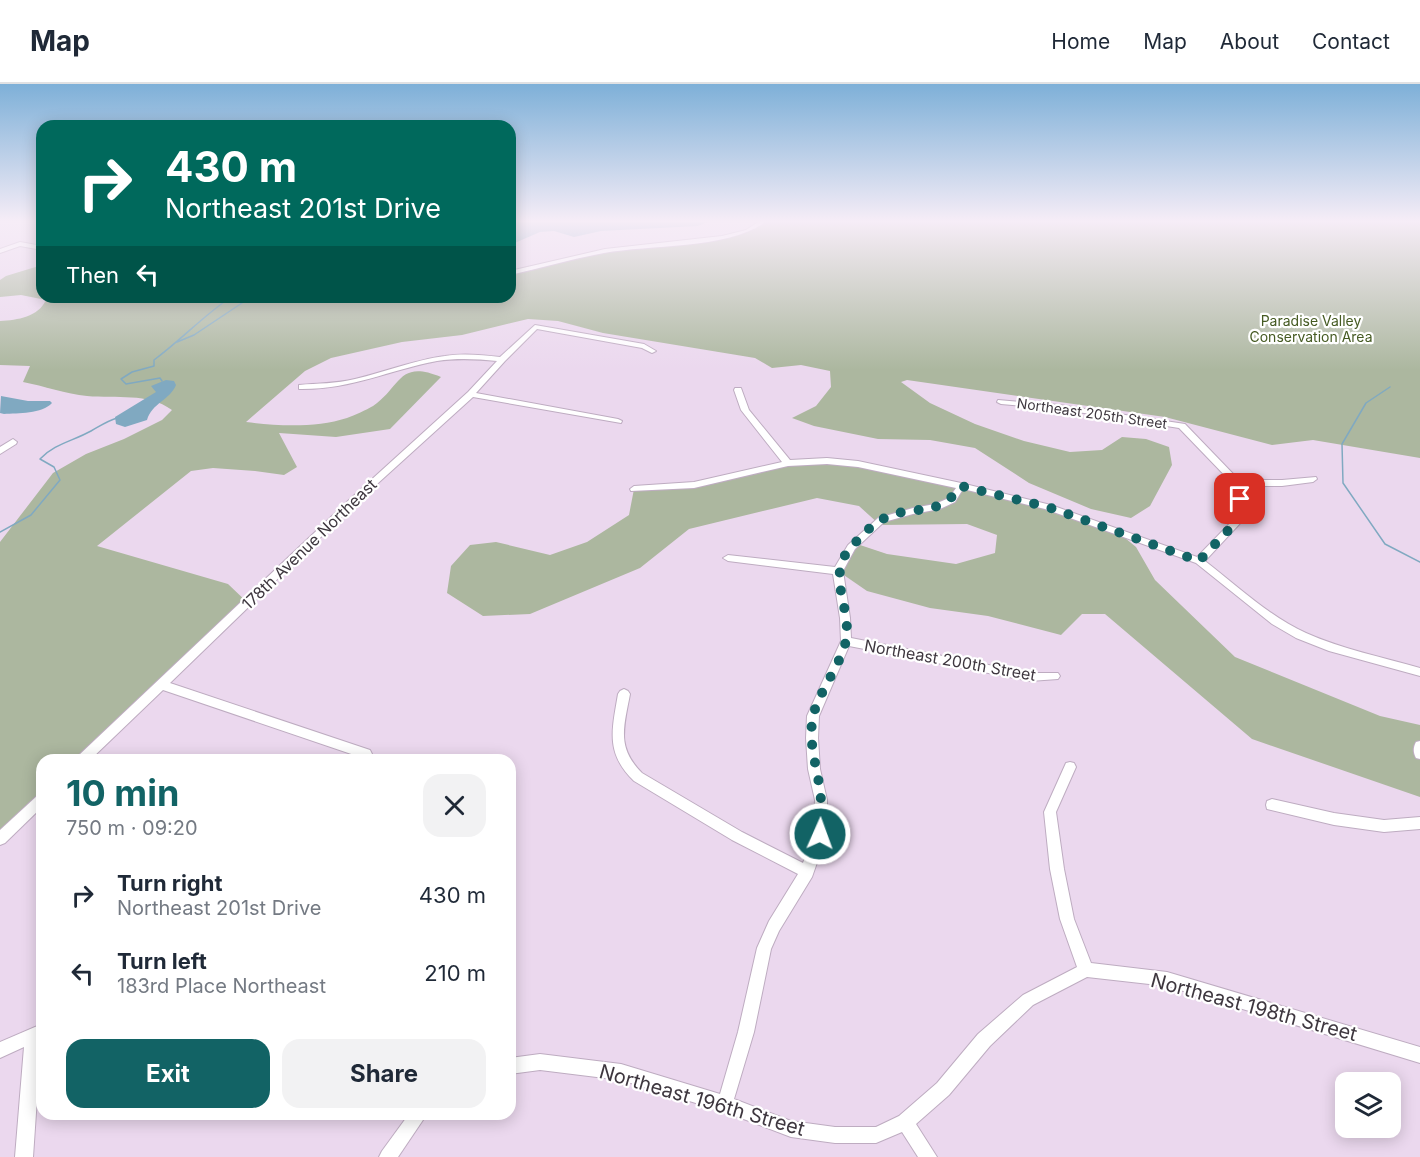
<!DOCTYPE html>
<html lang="en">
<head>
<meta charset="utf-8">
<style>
	:root { --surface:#fff; --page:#f2f2f3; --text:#1f2937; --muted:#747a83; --line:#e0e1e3; --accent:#126365 }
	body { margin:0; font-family:Inter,sans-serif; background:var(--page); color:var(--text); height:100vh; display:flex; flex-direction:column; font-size:22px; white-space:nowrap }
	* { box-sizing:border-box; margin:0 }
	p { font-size:20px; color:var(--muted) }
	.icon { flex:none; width:33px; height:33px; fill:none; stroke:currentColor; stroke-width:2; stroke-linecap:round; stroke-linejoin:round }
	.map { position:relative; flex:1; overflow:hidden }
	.side { position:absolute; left:36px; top:670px; width:480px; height:366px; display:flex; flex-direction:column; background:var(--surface); border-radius:18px; box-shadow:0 3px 15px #0003 }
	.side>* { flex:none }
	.top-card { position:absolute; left:36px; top:36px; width:480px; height:183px; border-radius:18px; box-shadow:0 3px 15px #0003; background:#00695c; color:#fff; overflow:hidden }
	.buttons { position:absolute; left:1335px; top:988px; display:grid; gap:12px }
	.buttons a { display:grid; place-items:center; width:66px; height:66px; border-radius:12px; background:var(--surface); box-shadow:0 3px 15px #0003; font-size:30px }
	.pin { position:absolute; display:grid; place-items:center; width:51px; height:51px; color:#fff; margin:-26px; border-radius:12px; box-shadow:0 3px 9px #0006 }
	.me { position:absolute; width:66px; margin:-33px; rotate:2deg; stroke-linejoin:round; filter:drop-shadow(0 0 4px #0008) }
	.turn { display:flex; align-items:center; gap:21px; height:126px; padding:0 30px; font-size:27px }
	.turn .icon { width:78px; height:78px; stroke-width:2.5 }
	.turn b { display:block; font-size:42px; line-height:51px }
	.then { display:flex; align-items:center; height:57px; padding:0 30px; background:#0003; gap:12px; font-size:22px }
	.round { display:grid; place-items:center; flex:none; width:63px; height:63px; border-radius:18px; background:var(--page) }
	.summary { display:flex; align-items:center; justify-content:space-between; height:102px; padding:0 30px }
	h1 { font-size:36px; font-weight:700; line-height:45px; color:var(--accent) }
	.button { display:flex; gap:12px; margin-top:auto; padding:12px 30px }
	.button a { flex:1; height:69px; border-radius:18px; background:var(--accent); color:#fff; font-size:24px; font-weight:700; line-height:69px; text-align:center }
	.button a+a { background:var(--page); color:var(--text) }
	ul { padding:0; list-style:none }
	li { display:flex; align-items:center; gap:18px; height:78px; padding:0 30px }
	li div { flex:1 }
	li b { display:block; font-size:22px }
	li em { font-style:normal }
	header { display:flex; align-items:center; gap:36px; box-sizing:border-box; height:84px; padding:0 30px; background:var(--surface); border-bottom:2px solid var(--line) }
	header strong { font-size:28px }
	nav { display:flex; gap:33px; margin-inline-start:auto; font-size:21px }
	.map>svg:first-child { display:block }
	.green { fill:#acb79f }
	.water { fill:#80a9c1 }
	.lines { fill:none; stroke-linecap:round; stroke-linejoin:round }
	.stream { stroke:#80a9c1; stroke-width:1.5 }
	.street-casing { stroke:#beacc1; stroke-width:2 }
	.street { fill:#fff; fill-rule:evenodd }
	.route { stroke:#126365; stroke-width:10; stroke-dasharray:0 18 }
	.labels { text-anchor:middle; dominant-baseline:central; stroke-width:4.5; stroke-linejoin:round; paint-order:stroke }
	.far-park-label { font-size:14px; fill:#465b23; stroke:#fff }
	.far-street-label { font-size:14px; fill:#3e373f; stroke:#fff }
	.street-label { font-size:16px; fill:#3e373f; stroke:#fff }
	.near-street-label { font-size:20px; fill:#3e373f; stroke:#fff }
</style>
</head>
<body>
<header>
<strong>Map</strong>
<nav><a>Home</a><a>Map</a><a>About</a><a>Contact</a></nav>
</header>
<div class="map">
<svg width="1420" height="1073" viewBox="0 0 1420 1073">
	<rect width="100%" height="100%" fill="#ebd8ee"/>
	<g class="green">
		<path d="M765,136H1420V374L1313,356L1272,361L1165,333L907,296L901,298L930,319L975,340L1024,357L1070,368L1102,366L1122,353L1146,355L1169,363L1172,381L1150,422L1131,434L1091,425L1029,399L975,364L930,356L878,355L814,342L792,334L816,322L831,303L830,287L801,281L772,284L755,274L603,249L558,237L528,235L462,251L402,258L331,274L305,287L246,338C278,342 316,344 347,334C355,331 366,326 373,322C401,303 398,275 441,293L390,345L336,353L279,349L297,383L284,391L255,387L213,384L191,387L97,462L228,500L249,520L211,553L82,676H42V715L0,755V458L53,389L86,370L124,355L162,336L172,326C147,308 117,315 87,312C66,310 44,302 23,298L30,282L0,281V237C18,236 38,233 46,216L21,211L0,213V196L6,192L42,181V213H510V189C541,182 573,174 604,168C644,160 737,163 765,136Z"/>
		<polygon points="788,379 858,380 1048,423 1119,449 1136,463 1155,496 1235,573 1380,632 1420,641 1420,713 1252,655 1105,530 1082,530 1061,551 988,532 930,524 867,507 838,487 845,473 860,461 887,470 956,480 995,469 997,451 967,440 880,441 859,422 817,414 689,445 640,484 530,530 483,532 447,509 451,482 470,461 496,458 550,471 587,458 629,431 634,405 694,401"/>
	</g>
	<g class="water">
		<polygon points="510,136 712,136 698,142 601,147 574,153 554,147 540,148 510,161"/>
		<path d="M166,296L174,297L176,301C170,316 152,319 147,336L125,343L116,340L115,333L156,308L151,302Z"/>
		<path d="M1,312L28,317H50L52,319C42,330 18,329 4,330L0,329Z"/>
	</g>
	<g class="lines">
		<g class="stream">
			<polyline points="177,258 194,251 251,213"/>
			<path d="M162,297L160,294L126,300L121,295L132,288L154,282V276C181,256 203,232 231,213"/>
			<polyline points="1390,303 1366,319 1342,360 1343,399 1385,460 1420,478"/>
			<path d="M0,448L31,431L60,396L54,383L40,375C54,360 73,357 91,347C100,342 107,337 117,334"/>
		</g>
		<g class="street-casing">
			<g id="street">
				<path d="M761,136H768C730,166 651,160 604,169C572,175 541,184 510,191V187L605,165L722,152L746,146Z"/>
				<polygon points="20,158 42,162 42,166 20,162 0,169 0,165"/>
				<path d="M535,241L644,260L656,267L652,269L642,264L537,245L505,277L476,309L618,335L622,337L621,339L473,313L355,420L170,599L370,666L372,670L370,674L366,675L163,606L90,676H76L78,672L349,416L468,308L497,277C477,275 457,274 437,277C389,286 353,305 302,305H299V301C318,299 336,300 355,295C385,288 414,276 445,272C463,269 482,271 500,273Z"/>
				<path d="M735,304H741L749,326L790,376L827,374L858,377L961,399L1051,421L1197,473L1236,433L1237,422L1233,400L1179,344L1059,325L1001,320L997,318L998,316L1059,321L1185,340L1239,396H1282L1316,393L1317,395L1313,398L1282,402H1242L1247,422L1245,434L1205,477C1236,501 1270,533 1306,549C1342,565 1382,573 1420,584V592L1329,567L1296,554L1272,540L1196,479L1045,425L963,405L955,418L940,425L913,430L884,438L855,465L843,487L850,534L851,554L1030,589H1058L1060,592L1058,595L1030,597L849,562L819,632L818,654L820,685L827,716V750L812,793L779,847L771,865L754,948L734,1015L791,1037L835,1043H876L899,1032L937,999L978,950L1023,911L1077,883L1060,835L1050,785L1044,728L1066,679L1070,678L1074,679L1076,683L1056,728L1064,785L1074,835L1091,879L1167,888L1420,963V979L1167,902L1087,893L1033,921L990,962L949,1011L916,1040L937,1073H918L902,1048L876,1059H835L791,1053L725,1028L621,996L540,986L510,990V974L540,970L621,980L720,1010L738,948L757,864L769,837L798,790L732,756L634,697C605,669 612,646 618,610L620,607L624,605L628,607L630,610C624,643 616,663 642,689L742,748L803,779L813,750L815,716L808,685L806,654L807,632L841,557L840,534L833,490L728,477L723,474L728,471L835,483L848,461L878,434L913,424L935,420L949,414L956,404L858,383L827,380L788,382L694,404L631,407L630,405L634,402L694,398L782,378L741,326L734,306Z"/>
				<polygon points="13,355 17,358 16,360 0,370 0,363"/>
				<path d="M1420,657V675L1416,674C1413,669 1413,663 1416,658Z"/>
				<polygon points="42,709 42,723 5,759 0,761 0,746 38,711"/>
				<polygon points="1272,715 1334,729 1384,736 1420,733 1420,745 1384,748 1334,741 1267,725 1266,721 1267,717"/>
				<polygon points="42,940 33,1073 15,1073 24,963 0,974 0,958"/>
				<polygon points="409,1030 427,1030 398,1073 379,1073 382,1067"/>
			</g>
		</g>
		<use href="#street" class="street"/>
	</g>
	<linearGradient id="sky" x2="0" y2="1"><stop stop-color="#7eb0d8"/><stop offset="0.48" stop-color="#f6edf7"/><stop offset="1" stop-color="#f6edf7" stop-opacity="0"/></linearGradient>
	<rect width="1420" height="286" fill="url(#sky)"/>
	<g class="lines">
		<path class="route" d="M820,750C820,739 821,728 821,718C820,689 807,662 813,632C819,607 842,579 846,556C852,522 824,490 853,461C862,452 870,442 881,436C912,418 937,437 961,402L1048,423L1199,477L1240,434L1242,422L1240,415"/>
	</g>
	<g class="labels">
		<g class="far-park-label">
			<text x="1311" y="236">Paradise Valley<tspan x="1311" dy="16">Conservation Area</tspan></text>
		</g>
		<g class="far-street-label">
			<text transform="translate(1092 329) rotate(8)">Northeast 205th Street</text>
		</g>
		<g class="street-label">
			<text transform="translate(309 460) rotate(-44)">178th Avenue Northeast</text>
			<text transform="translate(950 576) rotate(10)">Northeast 200th Street</text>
		</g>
		<g class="near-street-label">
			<text transform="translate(1254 923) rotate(15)">Northeast 198th Street</text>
			<text transform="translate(702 1016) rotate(16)">Northeast 196th Street</text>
		</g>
	</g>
</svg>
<div class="buttons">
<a><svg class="icon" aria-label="layers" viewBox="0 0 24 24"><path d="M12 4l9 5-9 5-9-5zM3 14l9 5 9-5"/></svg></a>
</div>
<div class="pin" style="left:1240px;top:415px;background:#d93025"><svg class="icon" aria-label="arrive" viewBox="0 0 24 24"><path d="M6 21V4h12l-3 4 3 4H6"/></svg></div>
<svg class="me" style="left:820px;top:750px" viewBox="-20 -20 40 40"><circle r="17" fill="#126365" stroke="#fff" stroke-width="3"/><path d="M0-11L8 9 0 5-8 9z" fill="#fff"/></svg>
<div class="top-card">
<div class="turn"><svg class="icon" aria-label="right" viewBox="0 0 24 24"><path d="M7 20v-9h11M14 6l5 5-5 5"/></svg><div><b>430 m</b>Northeast 201st Drive</div></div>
<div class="then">Then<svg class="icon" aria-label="left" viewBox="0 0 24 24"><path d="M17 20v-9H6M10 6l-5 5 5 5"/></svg></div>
</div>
<section class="side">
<div class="summary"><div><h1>10 min</h1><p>750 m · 09:20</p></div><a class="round"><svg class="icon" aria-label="close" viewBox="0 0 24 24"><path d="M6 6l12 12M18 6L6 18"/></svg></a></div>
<ul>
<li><svg class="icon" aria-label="right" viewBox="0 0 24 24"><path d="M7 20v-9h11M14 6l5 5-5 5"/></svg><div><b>Turn right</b><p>Northeast 201st Drive</p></div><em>430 m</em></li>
<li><svg class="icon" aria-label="left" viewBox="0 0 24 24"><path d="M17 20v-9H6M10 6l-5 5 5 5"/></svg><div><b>Turn left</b><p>183rd Place Northeast</p></div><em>210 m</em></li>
</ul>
<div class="button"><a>Exit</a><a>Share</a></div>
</section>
</div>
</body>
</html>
